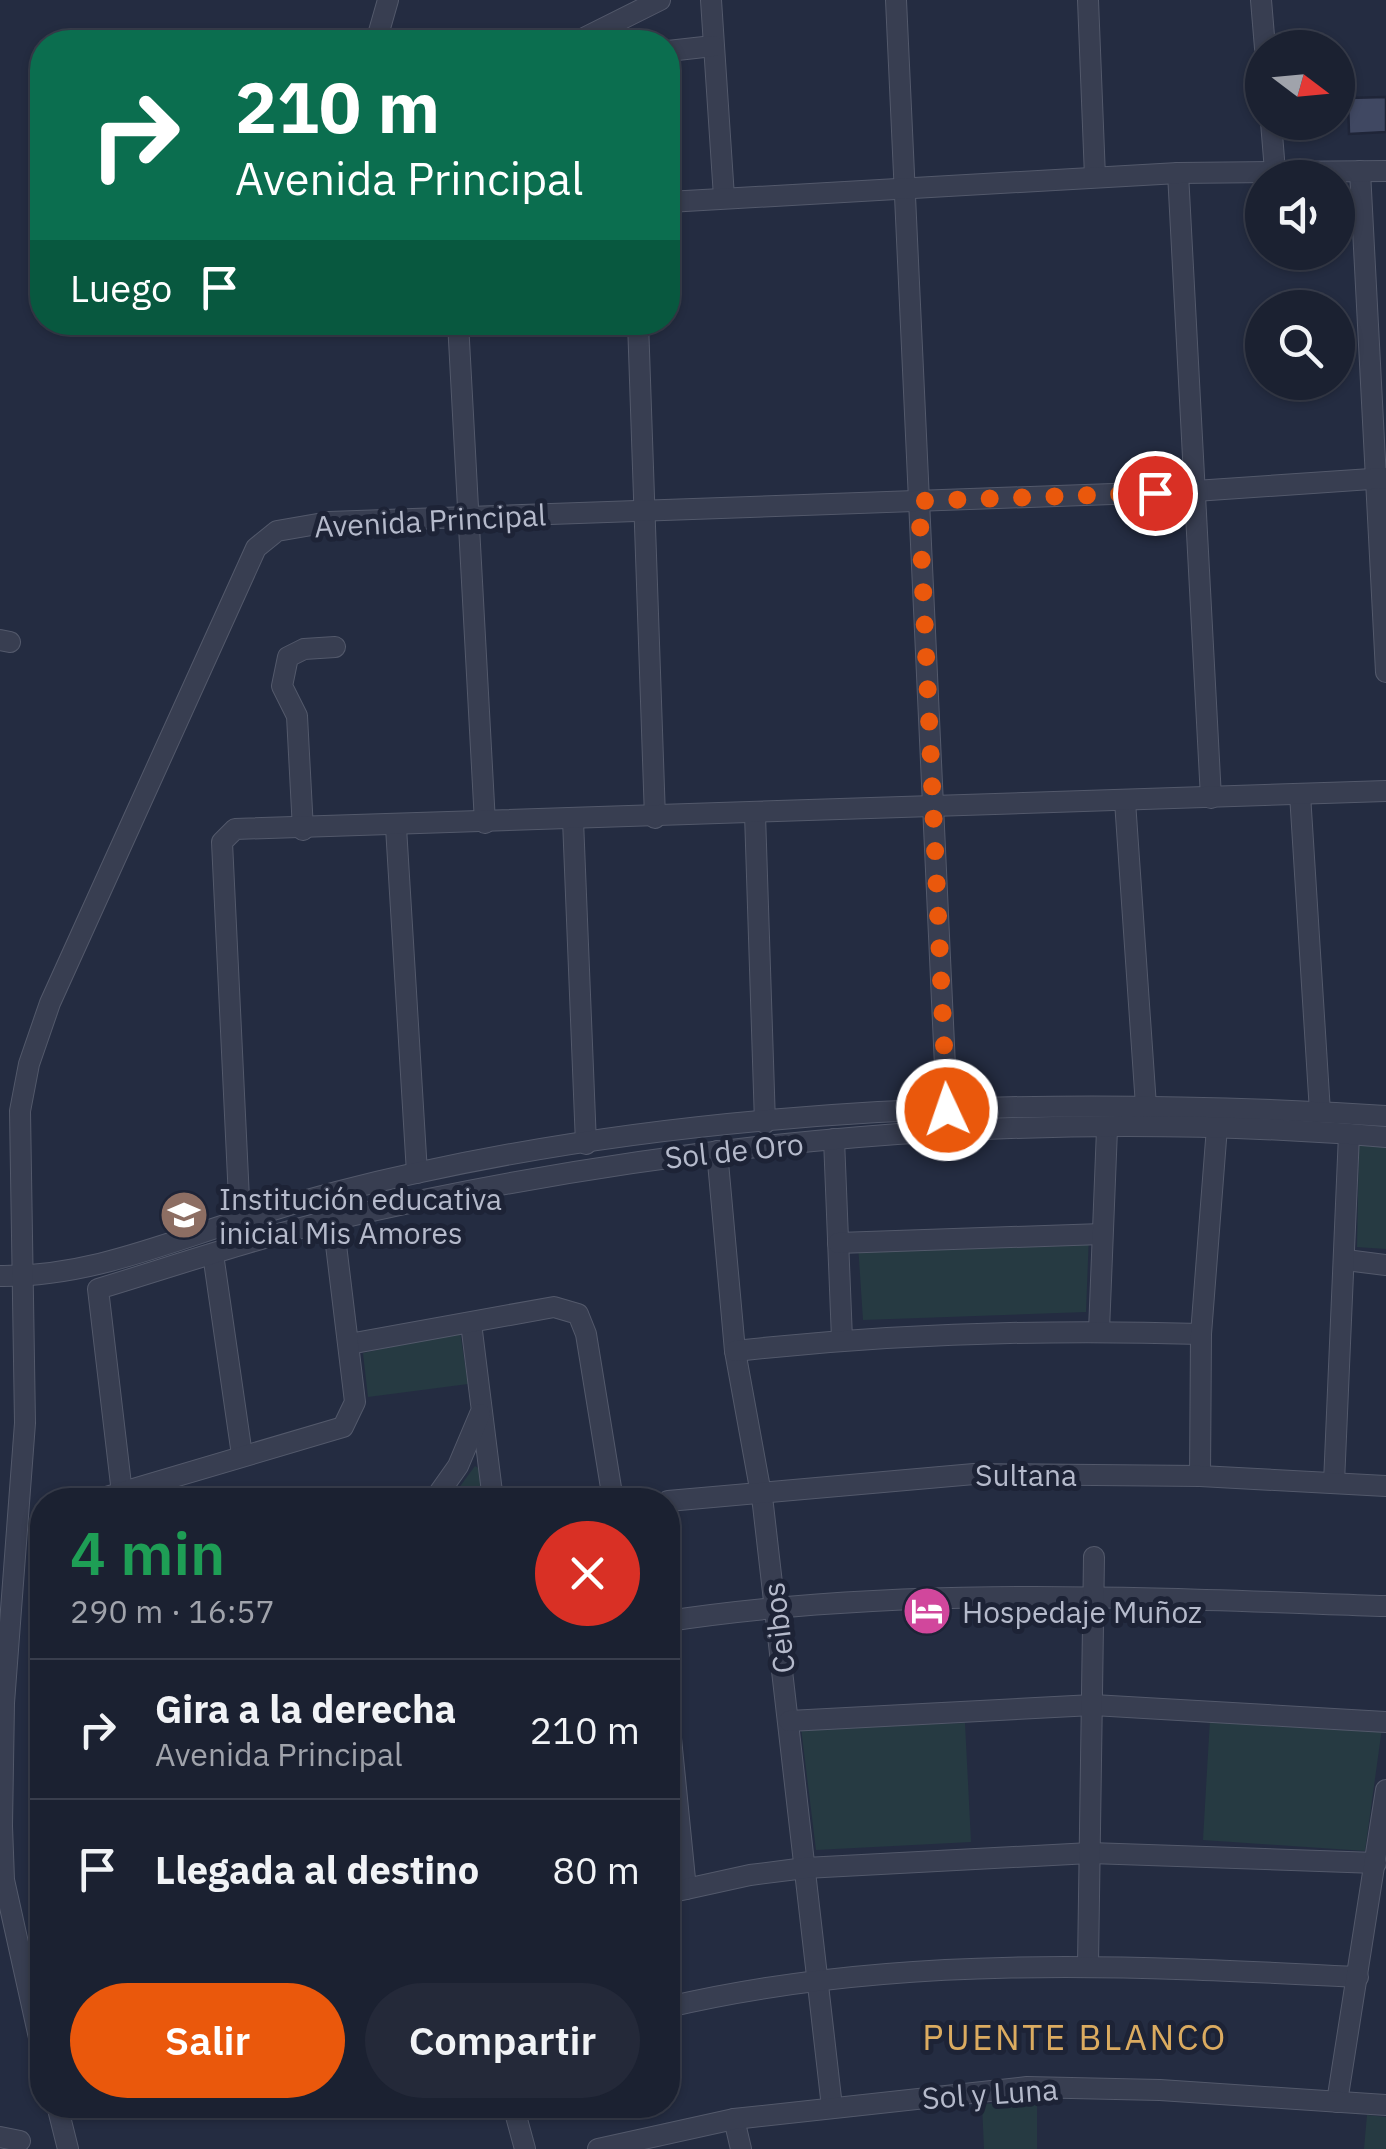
<!DOCTYPE html>
<html lang="es">
<head>
<meta charset="utf-8">
<style>
	:root { --surface:#1b2131; --page:#242939; --text:#f1f3f6; --muted:#a0a3ab; --line:#393e4d; --accent:#ea580c }
	body { margin:0; font-family:"IBM Plex Sans",sans-serif; background:var(--page); color:var(--text); height:100vh; display:flex; flex-direction:column; font-size:38px; white-space:nowrap }
	* { box-sizing:border-box; margin:0 }
	p { font-size:32px; color:var(--muted) }
	.icon { flex:none; width:55px; height:55px; fill:none; stroke:currentColor; stroke-width:2; stroke-linecap:round; stroke-linejoin:round }
	.map { position:relative; flex:1; overflow:hidden }
	.details { position:absolute; left:30px; top:1488px; width:650px; height:630px; display:flex; flex-direction:column; background:var(--surface); border-radius:40px; box-shadow:0 2px 8px #0004,0 0 0 2px var(--line) }
	.details>* { flex:none }
	.guide { position:absolute; left:30px; top:30px; width:650px; height:305px; border-radius:40px; box-shadow:0 2px 8px #0004,0 0 0 2px var(--line); background:#0b6e4f; color:#fff; overflow:hidden }
	.needle { width:65px; rotate:106deg }
	.buttons { position:absolute; left:1245px; top:30px; display:grid; gap:20px }
	.buttons a { display:grid; place-items:center; width:110px; height:110px; border-radius:50%; background:var(--surface); box-shadow:0 2px 8px #0004,0 0 0 2px var(--line); font-size:50px }
	.pin { position:absolute; display:grid; place-items:center; width:85px; height:85px; color:#fff; margin:-42px; border:5px solid #fff; border-radius:50%; box-shadow:0 2px 10px #0007 }
	.me { position:absolute; width:110px; margin:-55px; rotate:357deg; stroke-linejoin:round; filter:drop-shadow(0 0 8px #0008) }
	.turn { display:flex; align-items:center; gap:35px; height:210px; padding:0 40px; font-size:45px }
	.turn .icon { width:130px; height:130px; stroke-width:2.5 }
	.turn b { display:block; font-size:70px; line-height:85px }
	.then { display:flex; align-items:center; height:95px; padding:0 40px; background:#0003; gap:20px; font-size:38px }
	.round { display:grid; place-items:center; flex:none; width:105px; height:105px; border-radius:52px; background:var(--page) }
	.head { display:flex; align-items:center; justify-content:space-between; height:170px; padding:0 40px }
	h1 { font-size:60px; font-weight:600; line-height:75px; color:#1e9e55 }
	.button { display:flex; gap:20px; margin-top:auto; padding:20px 40px }
	.button a { flex:1; height:115px; border-radius:60px; background:var(--accent); color:#fff; font-size:40px; font-weight:600; line-height:115px; text-align:center }
	.button a+a { background:var(--page); color:var(--text) }
	ul { padding:0; list-style:none }
	li { display:flex; align-items:center; gap:30px; height:140px; padding:0 40px; border-top:2px solid var(--line) }
	li div { flex:1 }
	li b { display:block; font-size:38px }
	li em { font-style:normal }
	.map>svg:first-child { display:block }
	.green { fill:#263a42 }
	.building { fill:#404862; stroke:#1f2538; stroke-width:2.5 }
	.lines { fill:none; stroke-linecap:round; stroke-linejoin:round }
	.minor-casing { stroke:#53596b; stroke-width:22 }
	.minor { stroke:#383e51; stroke-width:20 }
	.route { stroke:#ea580c; stroke-width:18; stroke-dasharray:0 32.4 }
	.labels { text-anchor:middle; dominant-baseline:central; stroke-width:10; stroke-linejoin:round; paint-order:stroke }
	.street-label { font-size:30px; fill:#b5bacb; stroke:#1d2336 }
	.poi-label { font-size:30px; fill:#b5bacb; stroke:#1d2336; text-anchor:start }
	.quarter-label { font-size:35px; letter-spacing:2.5px; fill:#dbab60; stroke:#1d2336 }
</style>
</head>
<body>
<div class="map">
<svg width="1386" height="2149" viewBox="0 0 1386 2149">
	<rect width="100%" height="100%" fill="#242c41"/>
	<g class="green">
		<polygon points="1359,1145 1386,1147 1386,1249 1357,1247"/>
		<polygon points="1089,1234 1086,1312 863,1320 858,1244"/>
		<polygon points="460,1332 468,1384 368,1397 363,1353"/>
		<polygon points="475,1466 480,1469 483,1500 450,1500"/>
		<polygon points="1210,1719 1382,1728 1365,1851 1203,1840"/>
		<polygon points="965,1723 971,1842 816,1850 801,1728"/>
		<polygon points="1037,2101 1037,2149 984,2149 982,2104"/>
		<polygon points="1367,2115 1386,2117 1386,2149 1364,2149"/>
	</g>
	<polygon class="building" points="1386,97 1386,132 1349,134 1348,98"/>
	<g class="lines">
		<g class="minor-casing">
			<g id="minor">
				<polyline points="711,0 724,197"/>
				<polyline points="896,0 947,1110"/>
				<polyline points="1088,0 1095,177"/>
				<polyline points="1261,0 1265,48"/>
				<polyline points="376,42 388,0"/>
				<polyline points="576,42 660,0"/>
				<polyline points="668,51 713,46"/>
				<polyline points="1271,122 1275,171"/>
				<polyline points="1360,171 1386,672"/>
				<polyline points="1178,173 1211,798"/>
				<polyline points="668,202 1178,173 1386,171"/>
				<polyline points="458,322 485,823"/>
				<polyline points="638,322 655,818"/>
				<polyline points="0,640 10,642"/>
				<polyline points="1300,794 1320,1112"/>
				<polyline points="1125,801 1146,1106"/>
				<polyline points="755,814 765,1123"/>
				<polyline points="573,820 586,1144"/>
				<polyline points="396,827 417,1173"/>
				<polyline points="303,830 297,716 282,686 288,657 304,649 335,647"/>
				<polyline points="834,1139 842,1339"/>
				<polyline points="717,1151 735,1351 763,1505 832,2107"/>
				<polyline points="240,1220 222,842 235,829 1386,791"/>
				<polyline points="838,1243 1102,1234"/>
				<polyline points="213,1254 242,1455"/>
				<polyline points="1346,1260 1386,1265"/>
				<path d="M0,1276C83,1277 156,1247 234,1222C293,1203 355,1186 416,1173C729,1104 1068,1096 1386,1116"/>
				<polyline points="471,1323 493,1500"/>
				<polyline points="1099,1331 1107,1129"/>
				<polyline points="349,1344 554,1307 578,1314 586,1334 613,1500"/>
				<path d="M735,1351C890,1334 1046,1329 1201,1334"/>
				<polyline points="1200,1476 1201,1334 1217,1127"/>
				<polyline points="1334,1483 1349,1134"/>
				<path d="M122,1493L98,1289C177,1265 256,1238 337,1219C678,1140 1036,1107 1386,1137"/>
				<polyline points="96,1500 343,1427 355,1402 333,1220"/>
				<polyline points="434,1500 458,1466 480,1414"/>
				<polyline points="668,1501 974,1474 1200,1476 1386,1486"/>
				<path d="M668,1621C907,1585 1145,1598 1386,1606"/>
				<polyline points="668,1708 686,1889"/>
				<polyline points="789,1721 1093,1705 1386,1722"/>
				<polyline points="668,1893 750,1875 805,1868 1090,1853 1376,1863"/>
				<polyline points="1088,1965 1094,1557"/>
				<path d="M668,2007C894,1954 1127,1965 1358,1977"/>
				<polyline points="42,2051 4,1880 2,1826 4,1703 25,1423 20,1111 29,1064 50,1003 256,548 277,531 329,522 1195,491 1386,478"/>
				<polyline points="1337,2102 1386,1790"/>
				<polyline points="57,2105 68,2149"/>
				<polyline points="513,2105 525,2149"/>
				<polyline points="734,2119 741,2149"/>
				<polyline points="0,2137 20,2141"/>
				<polyline points="598,2149 734,2119 1027,2087 1160,2090 1386,2105"/>
			</g>
		</g>
		<use href="#minor" class="minor"/>
	</g>
	<g class="lines">
		<polyline class="route" points="947,1110 919,501 1155,493"/>
	</g>
	<defs>
		<g id="school-disc" transform="scale(2.5)"><circle r="9.5" fill="#8d6e63" stroke="#1d2336"/><path d="M0-5L7-2L0 1L-7-2ZM-4 1L0 2.5L4 1V4Q0 6-4 4Z" fill="#fff"/></g>
		<g id="hotel-disc" transform="scale(2.5)"><circle r="9.5" fill="#d1479c" stroke="#1d2336"/><path d="M-6-4.5h1.5V1H6V5H4.5V3h-9V5H-6ZM-4 0a1.8 1.8 0 1 1 3.6 0ZM.5 0V-2.5h3Q6-2.5 6 0Z" fill="#fff"/></g>
	</defs>
	<g fill-rule="evenodd">
		<use href="#school-disc" x="184" y="1215"/>
		<use href="#hotel-disc" x="927" y="1611"/>
	</g>
	<g class="labels">
		<g class="street-label">
			<text transform="translate(430 520) rotate(-3)">Avenida Principal</text>
			<text transform="translate(734 1150) rotate(-6)">Sol de Oro</text>
			<text x="1026" y="1474">Sultana</text>
			<text transform="translate(778 1628) rotate(-97)">Ceibos</text>
			<text transform="translate(990 2093) rotate(-4)">Sol y Luna</text>
		</g>
		<g class="poi-label">
			<text x="219" y="1198">Institución educativa<tspan x="219" dy="34">inicial Mis Amores</tspan></text>
			<text x="962" y="1611">Hospedaje Muñoz</text>
		</g>
		<g class="quarter-label">
			<text x="1075" y="2037">PUENTE BLANCO</text>
		</g>
	</g>
</svg>
<div class="buttons">
<a><svg class="needle" viewBox="-14 -14 28 28"><path d="M0-13l5 13h-10z" fill="#e53935"/><path d="M0 13l5-13h-10z" fill="#a0a3ab"/></svg></a>
<a><svg class="icon" aria-label="sound" viewBox="0 0 24 24"><path d="M4 9h4l5-4v14l-5-4H4zM17 9q2 3 0 6"/></svg></a>
<a><svg class="icon" aria-label="search" viewBox="0 0 24 24"><circle cx="10" cy="10" r="6"/><path d="M15 15l6 6"/></svg></a>
</div>
<div class="pin" style="left:1155px;top:493px;background:#d93025"><svg class="icon" aria-label="arrive" viewBox="0 0 24 24"><path d="M6 21V4h12l-3 4 3 4H6"/></svg></div>
<svg class="me" style="left:947px;top:1110px" viewBox="-20 -20 40 40"><circle r="17" fill="#ea580c" stroke="#fff" stroke-width="3"/><path d="M0-11L8 9 0 5-8 9z" fill="#fff"/></svg>
<div class="guide">
<div class="turn"><svg class="icon" aria-label="right" viewBox="0 0 24 24"><path d="M7 20v-9h11M14 6l5 5-5 5"/></svg><div><b>210 m</b>Avenida Principal</div></div>
<div class="then">Luego<svg class="icon" aria-label="arrive" viewBox="0 0 24 24"><path d="M6 21V4h12l-3 4 3 4H6"/></svg></div>
</div>
<section class="details">
<div class="head"><div><h1>4 min</h1><p>290 m · 16:57</p></div><a class="round" style="background:#d93025;color:#fff"><svg class="icon" aria-label="close" viewBox="0 0 24 24"><path d="M6 6l12 12M18 6L6 18"/></svg></a></div>
<ul>
<li><svg class="icon" aria-label="right" viewBox="0 0 24 24"><path d="M7 20v-9h11M14 6l5 5-5 5"/></svg><div><b>Gira a la derecha</b><p>Avenida Principal</p></div><em>210 m</em></li>
<li><svg class="icon" aria-label="arrive" viewBox="0 0 24 24"><path d="M6 21V4h12l-3 4 3 4H6"/></svg><div><b>Llegada al destino</b></div><em>80 m</em></li>
</ul>
<div class="button"><a>Salir</a><a>Compartir</a></div>
</section>
</div>
</body>
</html>
